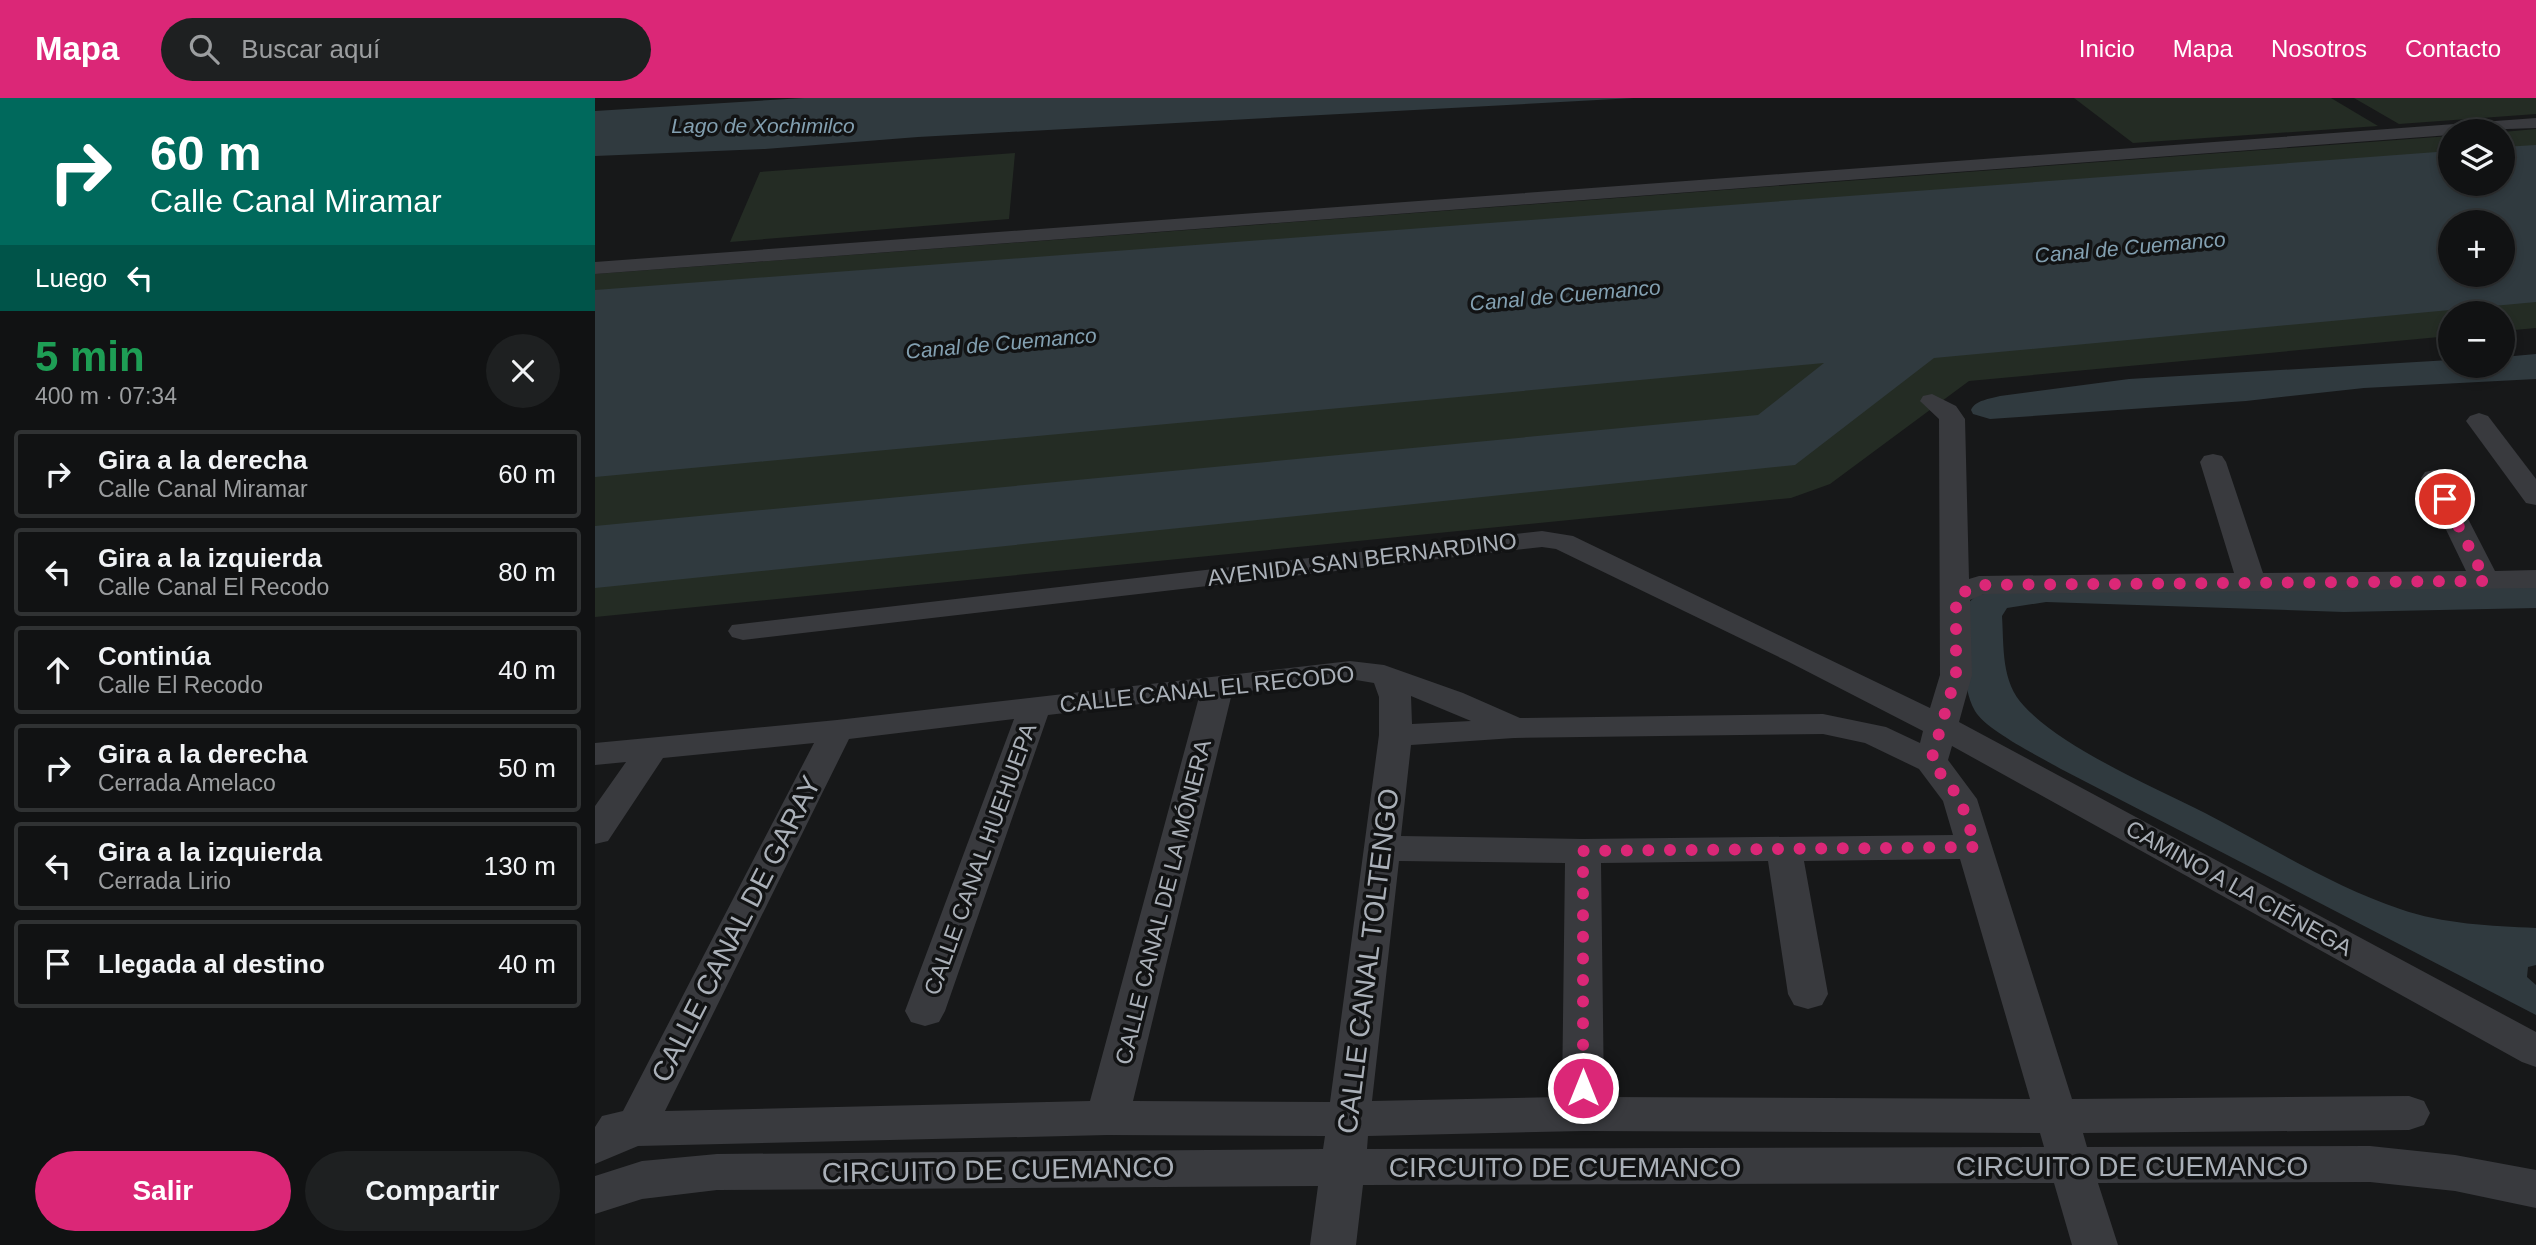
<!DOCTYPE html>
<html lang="es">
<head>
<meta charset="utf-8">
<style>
	:root { --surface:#111213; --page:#1e2021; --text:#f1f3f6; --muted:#9c9ea0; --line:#303233; --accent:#db2777 }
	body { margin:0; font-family:Helvetica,sans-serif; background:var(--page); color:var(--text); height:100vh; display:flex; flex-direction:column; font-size:26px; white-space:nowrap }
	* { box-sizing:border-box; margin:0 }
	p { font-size:23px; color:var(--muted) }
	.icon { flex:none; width:38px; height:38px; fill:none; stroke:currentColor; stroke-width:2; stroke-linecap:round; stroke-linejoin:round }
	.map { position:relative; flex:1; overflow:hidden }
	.panel { display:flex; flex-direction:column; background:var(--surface); width:595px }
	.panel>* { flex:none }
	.guide { background:#00695c; color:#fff; overflow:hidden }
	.tools { position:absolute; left:1843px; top:21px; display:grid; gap:14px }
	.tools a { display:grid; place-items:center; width:77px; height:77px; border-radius:50%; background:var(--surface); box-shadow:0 4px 10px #0003,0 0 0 2px var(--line); font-size:35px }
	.pin { position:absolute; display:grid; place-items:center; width:60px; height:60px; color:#fff; margin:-30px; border:4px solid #fff; border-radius:50%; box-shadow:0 2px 7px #0007 }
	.me { position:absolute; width:77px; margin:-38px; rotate:0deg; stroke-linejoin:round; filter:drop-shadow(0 0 5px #0008) }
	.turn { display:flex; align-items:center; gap:24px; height:147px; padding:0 35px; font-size:32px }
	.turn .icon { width:91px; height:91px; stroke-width:2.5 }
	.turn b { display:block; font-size:49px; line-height:60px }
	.then { display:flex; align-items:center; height:66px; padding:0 35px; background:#0003; gap:14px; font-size:26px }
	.round { display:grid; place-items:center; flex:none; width:74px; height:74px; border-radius:37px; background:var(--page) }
	.head { display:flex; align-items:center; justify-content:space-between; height:119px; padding:0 35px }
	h1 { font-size:42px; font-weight:600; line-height:52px; color:#1e9e55 }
	.button { display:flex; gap:14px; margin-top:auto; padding:14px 35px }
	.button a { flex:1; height:80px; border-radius:42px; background:var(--accent); color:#fff; font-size:28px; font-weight:600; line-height:80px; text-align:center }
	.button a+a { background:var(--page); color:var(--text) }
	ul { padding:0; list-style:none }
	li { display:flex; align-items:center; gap:21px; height:88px; margin:0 14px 10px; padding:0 21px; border:4px solid var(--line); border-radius:7px }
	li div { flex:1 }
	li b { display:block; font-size:26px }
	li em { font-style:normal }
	header { display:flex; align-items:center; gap:42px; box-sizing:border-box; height:98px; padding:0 35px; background:var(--accent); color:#fff }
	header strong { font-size:33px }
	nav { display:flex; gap:38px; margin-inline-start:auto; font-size:24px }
	.search { width:490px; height:63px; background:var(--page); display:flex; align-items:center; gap:18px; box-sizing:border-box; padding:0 24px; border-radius:38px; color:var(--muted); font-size:26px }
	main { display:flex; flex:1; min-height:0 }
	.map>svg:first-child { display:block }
	.green { fill:#242c24; fill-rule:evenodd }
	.water { fill:#303a3f; fill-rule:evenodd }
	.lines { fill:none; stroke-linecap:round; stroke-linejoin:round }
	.minor { fill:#393a3e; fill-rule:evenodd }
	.route { stroke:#db2777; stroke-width:12; stroke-dasharray:0 21.6 }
	.labels { text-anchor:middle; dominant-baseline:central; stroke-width:7; stroke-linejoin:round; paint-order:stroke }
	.far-water-label { font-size:21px; font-style:italic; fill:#83a0b1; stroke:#121314 }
	.street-label { font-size:23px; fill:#aab0b8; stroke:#121314 }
	.near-street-label { font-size:28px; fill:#aab0b8; stroke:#121314 }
</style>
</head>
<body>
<header>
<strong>Mapa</strong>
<div class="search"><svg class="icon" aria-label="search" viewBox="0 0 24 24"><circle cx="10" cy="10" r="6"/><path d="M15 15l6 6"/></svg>Buscar aquí</div>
<nav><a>Inicio</a><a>Mapa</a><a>Nosotros</a><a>Contacto</a></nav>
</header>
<main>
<section class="panel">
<div class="guide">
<div class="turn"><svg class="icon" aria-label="right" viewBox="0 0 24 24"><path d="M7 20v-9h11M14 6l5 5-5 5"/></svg><div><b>60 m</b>Calle Canal Miramar</div></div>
<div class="then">Luego<svg class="icon" aria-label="left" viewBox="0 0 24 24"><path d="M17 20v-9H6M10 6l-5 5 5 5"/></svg></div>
</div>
<div class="head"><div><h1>5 min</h1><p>400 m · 07:34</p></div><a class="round"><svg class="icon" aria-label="close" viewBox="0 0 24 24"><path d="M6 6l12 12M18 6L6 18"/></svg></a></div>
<ul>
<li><svg class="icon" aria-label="right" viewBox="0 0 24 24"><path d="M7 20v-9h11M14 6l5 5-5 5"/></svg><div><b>Gira a la derecha</b><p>Calle Canal Miramar</p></div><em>60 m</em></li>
<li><svg class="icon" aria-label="left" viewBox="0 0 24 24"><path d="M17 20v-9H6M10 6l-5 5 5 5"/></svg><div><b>Gira a la izquierda</b><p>Calle Canal El Recodo</p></div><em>80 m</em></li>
<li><svg class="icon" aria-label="ahead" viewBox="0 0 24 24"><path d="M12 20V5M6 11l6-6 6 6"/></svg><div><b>Continúa</b><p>Calle El Recodo</p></div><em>40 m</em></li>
<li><svg class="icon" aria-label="right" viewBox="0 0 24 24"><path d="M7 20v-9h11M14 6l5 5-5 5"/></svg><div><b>Gira a la derecha</b><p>Cerrada Amelaco</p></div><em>50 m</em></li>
<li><svg class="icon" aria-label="left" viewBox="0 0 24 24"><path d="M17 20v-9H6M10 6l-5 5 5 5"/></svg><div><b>Gira a la izquierda</b><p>Cerrada Lirio</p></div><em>130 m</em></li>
<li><svg class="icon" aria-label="arrive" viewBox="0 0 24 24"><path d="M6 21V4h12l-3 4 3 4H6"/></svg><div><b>Llegada al destino</b></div><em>40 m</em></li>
</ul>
<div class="button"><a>Salir</a><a>Compartir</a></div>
</section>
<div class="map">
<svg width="1941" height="1147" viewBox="0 0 1941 1147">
	<rect width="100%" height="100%" fill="#171819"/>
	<g class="green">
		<polygon points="1479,0 1736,0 1783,28 1538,45"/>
		<polygon points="1759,0 1941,0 1941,16 1804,26"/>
		<path d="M1941,31V230L1908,233V215H1855V238L1374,283L1235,386L1196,400L0,519V176L1855,38V86H1908V34ZM1855,124H1908V177H1855Z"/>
		<polygon points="420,55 414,121 135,144 165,74"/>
	</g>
	<g class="water">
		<polygon points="209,0 1039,0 323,39 170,51 0,58 0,13"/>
		<path d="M1941,47V204L1339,260L1200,367L0,490V428L1163,317L1229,265L0,379V192L1855,53V86H1908V49ZM1908,124V177H1855V124Z"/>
		<path d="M1941,256V281L1769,290L1651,303L1395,321L1378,316L1376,312C1380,302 1395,301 1405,298L1534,281L1855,262V268H1908V259Z"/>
		<path d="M1941,489V510L1749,514L1451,504L1412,510L1407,518C1409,549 1406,584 1429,608C1469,651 1557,688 1610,715C1674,748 1737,788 1805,811C1848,826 1896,828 1941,830V867L1933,869L1932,879L1941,887V917L1466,671C1445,659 1391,632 1380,613C1363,584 1373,537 1373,505L1381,498L1396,494Z"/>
	</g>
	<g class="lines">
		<g class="minor">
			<polygon points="1941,20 1941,30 1855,33 1855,37 0,176 0,164"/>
			<path d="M1337,296L1361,308L1370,321L1374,481L1384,478L1639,475L1605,364L1609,358L1618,356L1627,358L1631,364L1668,475L1871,473L1826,380L1830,374L1839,372L1848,374L1852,380L1900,473L1941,472V490L1389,496L1375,502L1377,577L1364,624L1941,934V969L1927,964L1357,648L1353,662L1382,701L1477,1001L1814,998L1829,1003L1835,1015L1829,1027L1814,1032L1488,1035L1492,1049L1775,1048L1860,1057L1941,1072V1110L1860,1093L1775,1084L1503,1085L1523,1147H1477L1459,1085L768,1087L761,1147H715L723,1088L122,1092L47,1101L0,1116V1078L47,1063L122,1056L728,1051L730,1038L512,1037L43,1048L0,1066V1029L7,1018L28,1013L219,645L68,660L13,743L0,746V708L31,664L0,667V645L242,622L755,563L789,567L868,595L925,620L1228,616L1291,629L1325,645L1328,633L1192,563L961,451L947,449L148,542L137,539L133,533L137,527L947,433L978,438L1335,610L1345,577L1344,321L1325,303L1328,298ZM755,581L779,585L784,599V637L735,1004L538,1003L637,595ZM816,598L876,623L817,626ZM604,599L495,1003L70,1013L254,641L419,621L310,913L316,924L330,928L344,924L350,913L453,617ZM1228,636L1270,645L1324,671L1348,703L1358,737L988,741L806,738L816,647L919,640ZM1365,761L1435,1001L1009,999L1006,765L1173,763L1193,896L1199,907L1213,911L1227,907L1233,896L1209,763ZM804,763L970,765L967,999L777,1003ZM988,1033L1445,1035L1449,1049L772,1051L773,1038Z"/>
			<polygon points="1884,315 1893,318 1941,381 1941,407 1931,405 1871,323 1875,318"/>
		</g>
	</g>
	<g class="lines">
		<polyline class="route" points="988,990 988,753 1381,749 1365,701 1336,663 1361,577 1361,498 1384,487 1891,483 1850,401"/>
	</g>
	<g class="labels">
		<g class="far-water-label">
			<text x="168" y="27">Lago de Xochimilco</text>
			<text transform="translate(1535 149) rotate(-5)">Canal de Cuemanco</text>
			<text transform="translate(970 197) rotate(-5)">Canal de Cuemanco</text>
			<text transform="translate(406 245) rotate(-5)">Canal de Cuemanco</text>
		</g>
		<g class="street-label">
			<text transform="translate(767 461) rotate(-7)">AVENIDA SAN BERNARDINO</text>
			<text transform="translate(612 591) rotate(-6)">CALLE CANAL EL RECODO</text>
			<text transform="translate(385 761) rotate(-70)">CALLE CANAL HUEHUEPA</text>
			<text transform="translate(1644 790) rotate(29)">CAMINO A LA CIÉNEGA</text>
			<text transform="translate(568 804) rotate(-76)">CALLE CANAL DE LA MÓNERA</text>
		</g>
		<g class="near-street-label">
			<text transform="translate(141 831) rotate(-63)">CALLE CANAL DE GARAY</text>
			<text transform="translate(773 863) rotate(-83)">CALLE CANAL TOLTENGO</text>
			<text x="1537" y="1068">CIRCUITO DE CUEMANCO</text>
			<text x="970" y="1069">CIRCUITO DE CUEMANCO</text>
			<text transform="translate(403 1072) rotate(-1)">CIRCUITO DE CUEMANCO</text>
		</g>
	</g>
</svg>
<div class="tools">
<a><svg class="icon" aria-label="layers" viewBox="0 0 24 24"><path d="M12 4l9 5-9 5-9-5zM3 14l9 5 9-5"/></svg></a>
<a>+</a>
<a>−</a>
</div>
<div class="pin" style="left:1850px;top:401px;background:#d93025"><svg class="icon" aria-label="arrive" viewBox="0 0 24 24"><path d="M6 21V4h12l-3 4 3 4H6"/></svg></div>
<svg class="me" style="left:988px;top:990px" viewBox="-20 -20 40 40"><circle r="17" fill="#db2777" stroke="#fff" stroke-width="3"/><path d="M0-11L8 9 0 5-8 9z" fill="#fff"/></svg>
</div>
</main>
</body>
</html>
